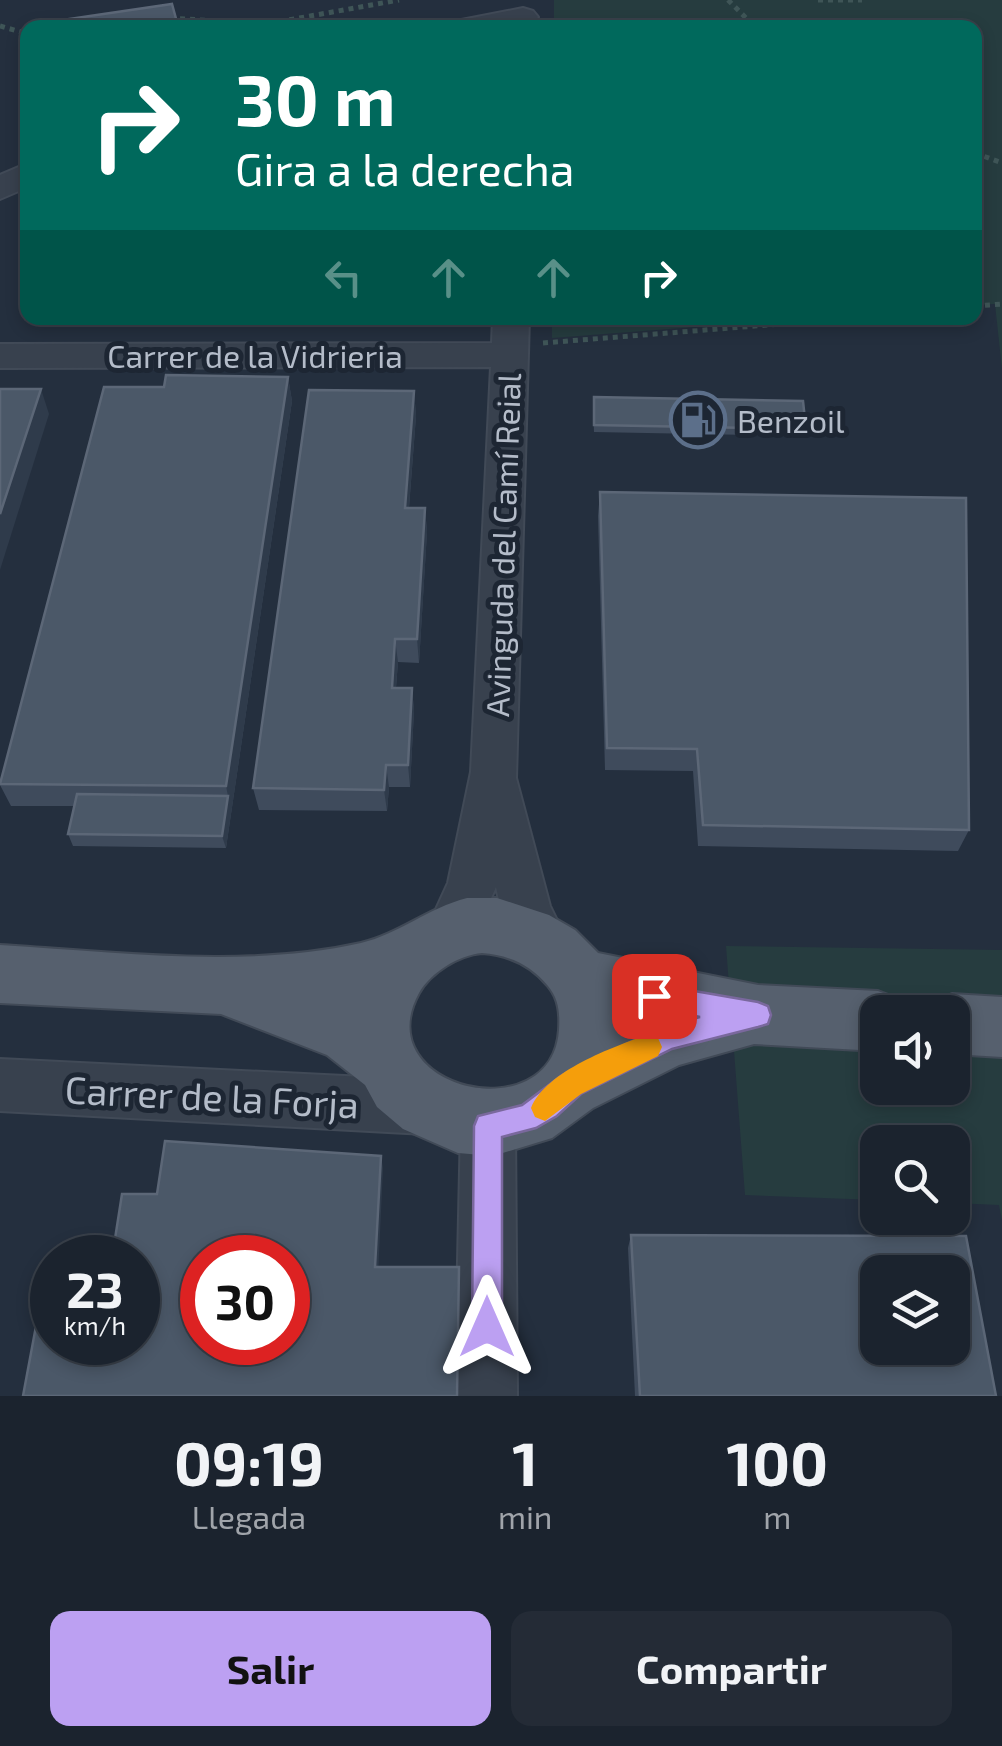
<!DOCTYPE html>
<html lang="es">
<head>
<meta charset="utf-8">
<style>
	:root { --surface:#1b232e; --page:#242b36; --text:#f1f3f6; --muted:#a0a4aa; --line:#39404a; --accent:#bca0f2 }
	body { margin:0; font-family:"Exo 2",sans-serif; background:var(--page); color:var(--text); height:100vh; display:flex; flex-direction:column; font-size:38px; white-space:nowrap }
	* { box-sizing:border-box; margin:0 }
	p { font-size:32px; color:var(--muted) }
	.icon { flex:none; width:55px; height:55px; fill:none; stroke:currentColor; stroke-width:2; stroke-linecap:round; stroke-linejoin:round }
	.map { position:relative; height:1396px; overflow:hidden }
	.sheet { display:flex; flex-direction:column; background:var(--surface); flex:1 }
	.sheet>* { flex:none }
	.guide { position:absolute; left:20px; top:20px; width:962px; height:305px; border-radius:20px; box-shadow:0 5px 15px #0003,0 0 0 2px var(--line); background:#00695c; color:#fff; overflow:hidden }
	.buttons { position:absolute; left:860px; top:995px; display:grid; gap:20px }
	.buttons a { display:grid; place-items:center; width:110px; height:110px; border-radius:20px; background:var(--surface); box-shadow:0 5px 15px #0003,0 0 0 2px var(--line); font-size:50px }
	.speed { position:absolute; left:30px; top:1235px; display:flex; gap:20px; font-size:50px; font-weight:700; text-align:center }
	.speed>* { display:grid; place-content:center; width:130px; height:130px; border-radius:50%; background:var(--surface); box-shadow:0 5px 15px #0003,0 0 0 2px var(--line); line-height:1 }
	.speed small { font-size:25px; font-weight:400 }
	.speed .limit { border:15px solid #d22; background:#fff; color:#111 }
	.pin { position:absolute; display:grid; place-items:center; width:85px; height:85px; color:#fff; margin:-42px; border-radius:20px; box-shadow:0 5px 15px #0006 }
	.me { position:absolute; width:110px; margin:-55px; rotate:0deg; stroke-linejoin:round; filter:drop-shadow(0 0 8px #0008) }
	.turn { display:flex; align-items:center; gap:35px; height:210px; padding:0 50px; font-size:45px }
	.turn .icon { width:130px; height:130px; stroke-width:2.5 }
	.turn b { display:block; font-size:70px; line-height:85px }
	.lanes { display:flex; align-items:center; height:95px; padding:0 50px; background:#0003; justify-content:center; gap:50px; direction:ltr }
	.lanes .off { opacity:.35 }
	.eta { display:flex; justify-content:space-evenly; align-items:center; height:170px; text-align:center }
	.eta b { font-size:60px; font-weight:700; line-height:70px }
	.primary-button { display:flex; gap:20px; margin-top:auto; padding:20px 50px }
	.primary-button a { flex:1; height:115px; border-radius:20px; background:var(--accent); color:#111; font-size:40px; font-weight:700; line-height:115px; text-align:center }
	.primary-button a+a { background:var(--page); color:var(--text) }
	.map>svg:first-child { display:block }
	.green { fill:#263c3f; fill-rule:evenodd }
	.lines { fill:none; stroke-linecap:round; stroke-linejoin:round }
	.minor-casing { stroke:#414a57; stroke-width:4 }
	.major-casing { stroke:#414a57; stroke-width:4 }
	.path { stroke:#3f5557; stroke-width:5; stroke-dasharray:5 5; stroke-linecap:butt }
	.minor { fill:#38414e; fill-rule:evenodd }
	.major { fill:#56606e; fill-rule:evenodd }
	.wall { fill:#3f4b5c }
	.shaded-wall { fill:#2f3b4b }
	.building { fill:#4b5868; stroke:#5c6777; stroke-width:2.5; fill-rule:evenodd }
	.route { fill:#bca0f2; stroke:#7a689d; stroke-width:2.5 }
	.slow { fill:#f59e0b }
	.labels { text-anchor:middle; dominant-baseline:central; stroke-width:10; stroke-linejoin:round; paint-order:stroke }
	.street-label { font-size:32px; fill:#b4bcc9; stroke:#1d2633 }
	.poi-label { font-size:32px; fill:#b4bcc9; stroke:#1d2633; text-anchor:start }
	.near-street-label { font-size:38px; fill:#b4bcc9; stroke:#1d2633 }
</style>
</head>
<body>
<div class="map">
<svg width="1002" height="1396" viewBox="0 0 1002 1396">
	<rect width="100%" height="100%" fill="#242f3e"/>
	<g class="green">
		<polygon points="554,0 1002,0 1002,369 995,304 975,305 975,28 554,27"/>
		<polygon points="552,318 813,318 552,338"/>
		<path d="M726,946L1002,950V1220L999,1205L953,1203L952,1142H878L877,1200L745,1195ZM878,1012H952V1088H878Z"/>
	</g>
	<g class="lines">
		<g class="minor-casing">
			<g id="minor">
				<polygon points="523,8 533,11 538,17 533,23 513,28 447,28 451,22"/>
				<polygon points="28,163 28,187 0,199 0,175"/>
				<polygon points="493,318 529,318 516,778 550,906 568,943 561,959 543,966 525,959 501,909 496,887 469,947 451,954 433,947 426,931 448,883 471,772 491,367 0,368 0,344 492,343"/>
				<polygon points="0,1059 425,1080 444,1088 452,1107 444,1126 425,1134 0,1111"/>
				<polygon points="488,1099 507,1107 515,1126 517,1396 455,1396 461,1126 469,1107"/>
			</g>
		</g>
		<g class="major-casing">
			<g id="major">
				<path d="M467,898H497L549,915L575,930L598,953L758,985L878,991L901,1000L906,1012H878V1051L754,1044L679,1065L593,1108L552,1138L493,1156L458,1153L403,1129L377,1107L365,1085L327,1055L221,1014L0,1003V945C119,952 244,969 361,943C399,934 428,908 467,898ZM482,953C509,955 531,965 548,986C559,999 560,1014 559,1030C552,1132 366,1089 419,993C431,972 459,955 482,953ZM623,1016L637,1019L624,1026Z"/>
				<polygon points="952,994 1002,997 1002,1057 952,1054 952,1012 925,1012 929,1003"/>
			</g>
		</g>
		<g class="path">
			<polyline points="728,0 756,28"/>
			<polyline points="818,0 862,0"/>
			<polyline points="170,18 266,24 399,0"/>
			<polyline points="0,26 28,34"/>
			<polyline points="975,153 1002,163"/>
			<polyline points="975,306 1002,304"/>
			<polyline points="543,343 856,318"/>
		</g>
		<use href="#minor" class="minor"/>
		<use href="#major" class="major"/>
	</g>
	<g class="wall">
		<polygon points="288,377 292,401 226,848 73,846 68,834 74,806 11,806 0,785 0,782 164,387"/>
		<polygon points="414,391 416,416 409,508 425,508 427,532 419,663 398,662 396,688 412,688 414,711 410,787 389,787 387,811 259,810 253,788"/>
		<polygon points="593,404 806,429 805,436 594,432"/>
		<polygon points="600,492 969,830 958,851 698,846 693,771 605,770 598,516"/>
		<polygon points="631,1235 996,1396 635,1396 628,1248"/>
	</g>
	<g class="shaded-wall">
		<polygon points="288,377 292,401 226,848 222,836 228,796 226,786"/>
		<polygon points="41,389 49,414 0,570 0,514"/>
		<polygon points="414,391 416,416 407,532 405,508"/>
		<polygon points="425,508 427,532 419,663 417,639"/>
		<polygon points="395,639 398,662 394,711 392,688"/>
		<polygon points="412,688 414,711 410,787 408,765"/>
		<polygon points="386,765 389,787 387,811 384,790"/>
		<polygon points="381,1156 383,1168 378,1277 375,1267"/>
		<polygon points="459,1267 458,1396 457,1396"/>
	</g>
	<g class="building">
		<polygon points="172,4 178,26 165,28 28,28 28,25"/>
		<polygon points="166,375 288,377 226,786 0,784 104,387 164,387"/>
		<polygon points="0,389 41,389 0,514"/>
		<polygon points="309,390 414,391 405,508 425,508 417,639 395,639 392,688 412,688 408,765 386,765 384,790 253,788"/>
		<polygon points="594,397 803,401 806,429 594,425"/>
		<polygon points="600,492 966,498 969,830 703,825 697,749 607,748"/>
		<polygon points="77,794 228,796 222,836 68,834"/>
		<path d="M165,1141L381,1156L375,1267H459L457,1396H23L47,1267H52V1342H138V1258H112L122,1194H157ZM202,1258H288V1342H202Z"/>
		<path d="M631,1235L966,1236L996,1396H640ZM878,1272H952V1348H878Z"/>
	</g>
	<polygon class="route" points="654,984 758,1002 768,1006 771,1015 768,1024 758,1027 672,1049 581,1094 557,1116 536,1128 502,1137 502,1327 497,1338 487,1342 476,1338 472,1327 474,1126 478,1116 522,1105 562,1075 659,1028 700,1017 645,1005 641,996 645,987"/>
	<path class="slow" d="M648,1034L658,1038L662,1047L658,1056L581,1094L545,1121L535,1117L531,1108C547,1070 612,1048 648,1034Z"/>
	<defs>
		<g id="fuel-ring" transform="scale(2.875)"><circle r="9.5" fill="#1d2633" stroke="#5c6f8a" stroke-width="1.5"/><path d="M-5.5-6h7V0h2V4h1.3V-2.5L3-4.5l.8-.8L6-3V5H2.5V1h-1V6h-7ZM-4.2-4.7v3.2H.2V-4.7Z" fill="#5c6f8a"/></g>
	</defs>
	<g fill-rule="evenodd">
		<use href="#fuel-ring" x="698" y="420"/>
	</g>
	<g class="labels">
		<g class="street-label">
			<text x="255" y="355">Carrer de la Vidrieria</text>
			<text transform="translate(502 545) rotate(-88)">Avinguda del Camí Reial</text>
		</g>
		<g class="poi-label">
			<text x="737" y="420">Benzoil</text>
		</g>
		<g class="near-street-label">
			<text transform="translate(212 1096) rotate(3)">Carrer de la Forja</text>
		</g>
	</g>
</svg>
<div class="buttons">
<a><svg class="icon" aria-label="sound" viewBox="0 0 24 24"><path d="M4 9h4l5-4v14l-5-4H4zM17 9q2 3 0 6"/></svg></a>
<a><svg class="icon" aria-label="search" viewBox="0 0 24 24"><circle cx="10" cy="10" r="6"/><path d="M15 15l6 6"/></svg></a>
<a><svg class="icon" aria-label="layers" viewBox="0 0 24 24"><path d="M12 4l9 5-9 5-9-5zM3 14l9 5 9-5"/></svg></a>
</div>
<div class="speed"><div>23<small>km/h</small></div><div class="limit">30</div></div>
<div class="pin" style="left:654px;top:996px;background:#d93025"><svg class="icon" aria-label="arrive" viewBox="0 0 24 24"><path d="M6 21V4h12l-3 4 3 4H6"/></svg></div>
<svg class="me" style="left:487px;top:1327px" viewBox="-20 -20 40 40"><path d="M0-17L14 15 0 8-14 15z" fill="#bca0f2" stroke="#fff" stroke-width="4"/></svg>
<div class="guide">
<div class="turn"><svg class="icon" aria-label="right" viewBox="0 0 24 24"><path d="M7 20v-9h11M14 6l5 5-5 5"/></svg><div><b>30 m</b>Gira a la derecha</div></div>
<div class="lanes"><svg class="icon off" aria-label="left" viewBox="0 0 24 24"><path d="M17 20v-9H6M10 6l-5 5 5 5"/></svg><svg class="icon off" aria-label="ahead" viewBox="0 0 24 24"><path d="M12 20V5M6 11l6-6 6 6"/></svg><svg class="icon off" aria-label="ahead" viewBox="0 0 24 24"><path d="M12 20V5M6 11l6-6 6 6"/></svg><svg class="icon" aria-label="right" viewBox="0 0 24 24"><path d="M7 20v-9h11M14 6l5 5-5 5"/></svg></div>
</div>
</div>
<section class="sheet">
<div class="eta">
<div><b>09:19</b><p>Llegada</p></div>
<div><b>1</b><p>min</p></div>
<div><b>100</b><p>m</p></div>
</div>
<div class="primary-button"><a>Salir</a><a>Compartir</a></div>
</section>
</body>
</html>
